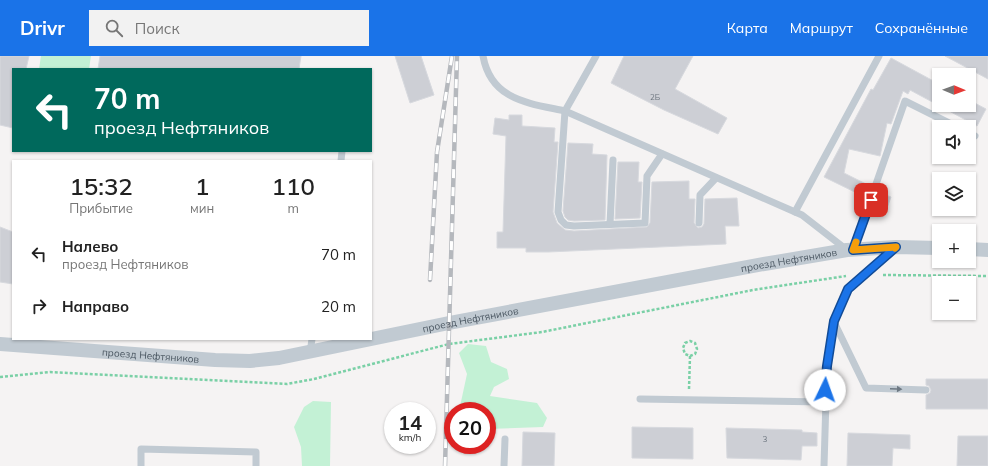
<!DOCTYPE html>
<html lang="ru">
<head>
<meta charset="utf-8">
<style>
	:root { --surface:#fff; --page:#f2f2f2; --text:#222; --muted:#767676; --accent:#1a73e8 }
	body { margin:0; font-family:Mulish,sans-serif; background:var(--page); color:var(--text); height:100vh; display:flex; flex-direction:column; font-size:15px; white-space:nowrap }
	* { box-sizing:border-box; margin:0 }
	p { font-size:13px; color:var(--muted) }
	.icon { flex:none; width:22px; height:22px; fill:none; stroke:currentColor; stroke-width:2; stroke-linecap:round; stroke-linejoin:round }
	.map { position:relative; flex:1; overflow:hidden }
	.drawer { position:absolute; left:12px; top:104px; width:360px; height:180px; display:flex; flex-direction:column; background:var(--surface); border-radius:0px; box-shadow:0 1px 3px #0004 }
	.drawer>* { flex:none }
	.top-card { position:absolute; left:12px; top:12px; width:360px; height:84px; border-radius:0px; box-shadow:0 1px 3px #0004; background:#00695c; color:#fff; overflow:hidden }
	.needle { width:26px; rotate:91deg }
	.buttons { position:absolute; left:932px; top:12px; display:grid; gap:8px }
	.buttons a { display:grid; place-items:center; width:44px; height:44px; border-radius:0px; background:var(--surface); box-shadow:0 1px 3px #0004; font-size:20px }
	.speed { position:absolute; left:384px; top:346px; display:flex; gap:8px; font-size:20px; font-weight:700; text-align:center }
	.speed>* { display:grid; place-content:center; width:52px; height:52px; border-radius:50%; background:var(--surface); box-shadow:0 1px 3px #0004; line-height:1 }
	.speed small { font-size:10px; font-weight:400 }
	.speed .limit { border:6px solid #d22; background:#fff; color:#111 }
	.pin { position:absolute; display:grid; place-items:center; width:34px; height:34px; color:#fff; margin:-17px; border-radius:8px; box-shadow:0 2px 6px #0006 }
	.me { position:absolute; width:44px; margin:-22px; rotate:3deg; stroke-linejoin:round; filter:drop-shadow(0 0 3px #0008) }
	.turn { display:flex; align-items:center; gap:14px; height:84px; padding:0 16px; font-size:18px }
	.turn .icon { width:52px; height:52px; stroke-width:2.5 }
	.turn b { display:block; font-size:28px; line-height:34px }
	.eta { display:flex; justify-content:space-evenly; align-items:center; height:68px; text-align:center }
	.eta b { font-size:24px; font-weight:600; line-height:28px }
	ul { padding:0; list-style:none }
	li { display:flex; align-items:center; gap:12px; height:52px; padding:0 16px }
	li div { flex:1 }
	li b { display:block; font-size:15px }
	li em { font-style:normal }
	header { display:flex; align-items:center; gap:24px; box-sizing:border-box; height:56px; padding:0 20px; background:var(--accent); color:#fff }
	header strong { font-size:19px }
	nav { display:flex; gap:22px; margin-inline-start:auto; font-size:14px }
	.search { width:280px; height:36px; background:var(--page); display:flex; align-items:center; gap:10px; box-sizing:border-box; padding:0 14px; border-radius:0px; color:var(--muted); font-size:15px }
	.map>svg:first-child { display:block }
	.green { fill:#c3f1d5 }
	.building { fill:#cdcfd5; stroke:#d7d9de }
	.lines { fill:none; stroke-linecap:round; stroke-linejoin:round }
	.path { stroke:#7ad0a6; stroke-width:2.5; stroke-dasharray:3 2; stroke-linecap:butt }
	.lane { stroke:#c1cad2; stroke-width:7 }
	.street { stroke:#c1cad2; stroke-width:14 }
	.rail-casing { stroke:#b5b8bd; stroke-width:4.5 }
	.rail { stroke:#fff; stroke-width:3; stroke-dasharray:9; stroke-linecap:butt }
	.oneway { fill:#6e7983 }
	.route-casing { stroke:#114b97; stroke-width:10 }
	.route { stroke:#1a73e8; stroke-width:7 }
	.slow { stroke:#f59e0b; stroke-width:7 }
	.labels { text-anchor:middle; dominant-baseline:central; stroke-width:3; stroke-linejoin:round; paint-order:stroke }
	.number-label { font-size:8px; fill:#6b747e }
	.street-label { font-size:10px; fill:#4a5661; stroke:#fff }
</style>
</head>
<body>
<header>
<strong>Drivr</strong>
<div class="search"><svg class="icon" aria-label="search" viewBox="0 0 24 24"><circle cx="10" cy="10" r="6"/><path d="M15 15l6 6"/></svg>Поиск</div>
<nav><a>Карта</a><a>Маршрут</a><a>Сохранённые</a></nav>
</header>
<div class="map">
<svg width="988" height="410" viewBox="0 0 988 410">
	<rect width="100%" height="100%" fill="#f5f3f3"/>
	<g class="green">
		<polygon points="41,0 91,0 89,13 39,13"/>
		<polygon points="468,288 486,290 491,306 507,313 509,323 494,331 490,340 537,347 547,362 543,371 487,373 487,355 459,355 467,318 459,297"/>
		<polygon points="313,345 331,346 330,410 302,410 301,391 294,371 304,351"/>
	</g>
	<g class="building">
		<polygon points="0,0 29,0 26,13 13,13 13,72 0,69"/>
		<polygon points="100,0 301,0 299,13 98,13"/>
		<polygon points="395,0 421,0 434,39 410,47"/>
		<polygon points="624,0 693,0 675,33 727,62 718,78 664,54 611,27"/>
		<polygon points="945,0 988,0 988,23"/>
		<polygon points="891,2 939,28 939,49 969,49 969,44 986,53 977,70 910,34 908,38 903,35 891,68 887,67 880,100 849,93 844,117 870,130 865,141 824,121 871,33 873,34"/>
		<polygon points="509,59 522,59 522,70 555,72 554,86 558,86 553,156 557,167 565,174 574,175 647,171 650,167 652,126 689,125 689,143 695,143 694,167 698,172 702,171 704,168 705,143 737,142 739,170 725,170 726,188 548,196 526,196 526,192 497,192 497,176 503,176 506,80 493,78 495,62 509,64"/>
		<polygon points="568,87 593,88 592,98 607,99 605,164 574,165 568,164 565,161 563,155"/>
		<polygon points="618,106 639,106 638,126 642,126 640,162 615,163"/>
		<polygon points="880,137 891,141 887,152 876,149"/>
		<polygon points="0,171 13,176 13,228 0,226"/>
		<polygon points="926,323 988,323 988,353 926,353 926,339 930,337 931,334 929,330 926,329"/>
		<polygon points="632,371 693,372 693,403 632,402"/>
		<polygon points="726,372 802,374 802,376 817,377 817,390 802,390 801,404 727,402"/>
		<polygon points="523,376 555,377 554,410 522,410"/>
		<polygon points="848,377 910,379 910,393 893,392 892,410 847,410"/>
		<polygon points="958,380 988,380 988,410 957,410"/>
	</g>
	<g class="lines">
		<g class="path">
			<polyline points="883,219 988,220"/>
			<polyline points="0,321 50,316 287,328 314,323 449,288 542,276 753,234 846,220"/>
			<polyline points="689,333 690,300 685,298 683,292 685,287 690,285 695,287 697,293 695,298 690,300"/>
		</g>
		<g class="lane">
			<path d="M483,0C491,44 528,47 565,55L802,159L847,194"/>
			<polyline points="596,0 565,55 558,156 561,164 566,169 574,170 645,167 647,120 662,98"/>
			<polyline points="969,77 975,80"/>
			<polyline points="341,105 342,95"/>
			<polyline points="795,156 879,0"/>
			<polyline points="699,167 700,139 716,122"/>
			<polyline points="610,168 613,104"/>
			<polyline points="853,194 905,45 957,71"/>
			<polyline points="834,266 866,332 926,334"/>
			<polyline points="310,297 312,283"/>
			<polyline points="640,343 825,346"/>
			<polyline points="141,410 141,393 256,396 256,410"/>
			<polyline points="504,410 505,383"/>
			<polyline points="824,410 827,310 834,265 848,233 894,193"/>
		</g>
		<g class="street">
			<polyline points="969,193 988,194"/>
			<path id="s1" d="M0,288L215,304L250,305L279,302L449,267L764,208L847,194L896,191L939,192"/>
		</g>
		<g class="rail-casing">
			<g id="rail">
				<polyline points="430,224 437,96 452,0"/>
				<polyline points="445,410 457,0"/>
			</g>
		</g>
		<use href="#rail" class="rail"/>
	</g>
	<defs><path id="oneway-solid" d="M-6-.8H1V-3.2L6.5 0L1 3.2V.8H-6Z"/></defs>
	<use class="oneway" href="#oneway-solid" transform="translate(896 333) rotate(2)"/>
	<g class="lines">
		<g class="route-casing">
			<polyline id="route" points="825,334 827,310 834,265 848,233 896,191 853,194 871,144"/>
		</g>
		<use href="#route" class="route"/>
		<polyline class="slow" points="856,186 853,194 896,191 895,192"/>
	</g>
	<g class="labels">
		<g class="number-label">
			<text x="655" y="41">2Б</text>
			<text x="765" y="383">3</text>
		</g>
		<g class="street-label">
			<text stroke="none"><textPath href="#s1" startOffset="799">проезд Нефтяников</textPath></text>
			<text stroke="none"><textPath href="#s1" startOffset="475">проезд Нефтяников</textPath></text>
			<text stroke="none"><textPath href="#s1" startOffset="151">проезд Нефтяников</textPath></text>
		</g>
	</g>
</svg>
<div class="buttons">
<a><svg class="needle" viewBox="-14 -14 28 28"><path d="M0-13l5 13h-10z" fill="#e53935"/><path d="M0 13l5-13h-10z" fill="#767676"/></svg></a>
<a><svg class="icon" aria-label="sound" viewBox="0 0 24 24"><path d="M4 9h4l5-4v14l-5-4H4zM17 9q2 3 0 6"/></svg></a>
<a><svg class="icon" aria-label="layers" viewBox="0 0 24 24"><path d="M12 4l9 5-9 5-9-5zM3 14l9 5 9-5"/></svg></a>
<a>+</a>
<a>−</a>
</div>
<div class="speed"><div>14<small>km/h</small></div><div class="limit">20</div></div>
<div class="pin" style="left:871px;top:144px;background:#d93025"><svg class="icon" aria-label="arrive" viewBox="0 0 24 24"><path d="M6 21V4h12l-3 4 3 4H6"/></svg></div>
<svg class="me" style="left:825px;top:334px" viewBox="-20 -20 40 40"><circle r="19" fill="#fff"/><path d="M0-13L10 11 0 6-10 11z" fill="#1a73e8"/></svg>
<div class="top-card">
<div class="turn"><svg class="icon" aria-label="left" viewBox="0 0 24 24"><path d="M17 20v-9H6M10 6l-5 5 5 5"/></svg><div><b>70 m</b>проезд Нефтяников</div></div>
</div>
<section class="drawer">
<div class="eta">
<div><b>15:32</b><p>Прибытие</p></div>
<div><b>1</b><p>мин</p></div>
<div><b>110</b><p>m</p></div>
</div>
<ul>
<li><svg class="icon" aria-label="left" viewBox="0 0 24 24"><path d="M17 20v-9H6M10 6l-5 5 5 5"/></svg><div><b>Налево</b><p>проезд Нефтяников</p></div><em>70 m</em></li>
<li><svg class="icon" aria-label="right" viewBox="0 0 24 24"><path d="M7 20v-9h11M14 6l5 5-5 5"/></svg><div><b>Направо</b></div><em>20 m</em></li>
</ul>
</section>
</div>
</body>
</html>
